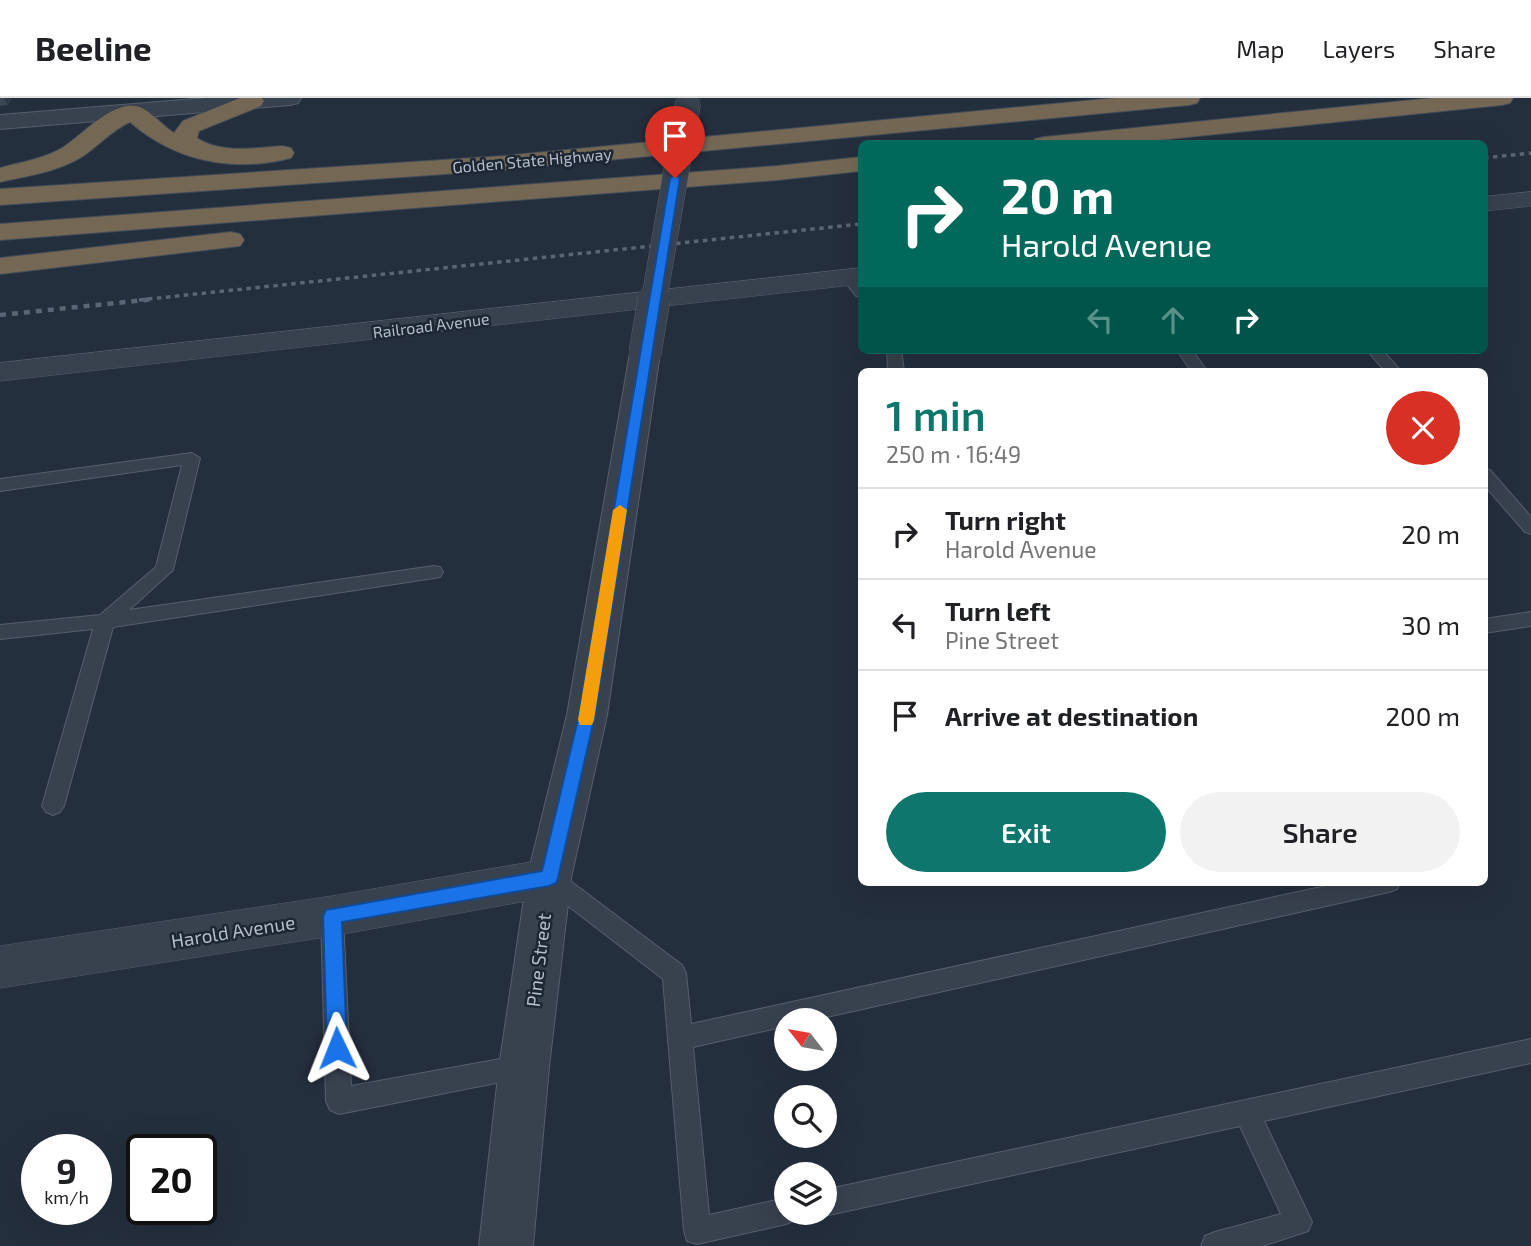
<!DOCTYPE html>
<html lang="en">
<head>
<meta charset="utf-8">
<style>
	:root { --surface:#fff; --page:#f2f2f2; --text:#202124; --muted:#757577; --line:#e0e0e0; --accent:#0f766e }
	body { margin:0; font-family:"Exo 2",sans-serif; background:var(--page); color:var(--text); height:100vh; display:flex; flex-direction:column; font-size:26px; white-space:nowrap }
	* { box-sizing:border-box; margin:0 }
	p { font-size:23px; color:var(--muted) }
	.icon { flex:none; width:38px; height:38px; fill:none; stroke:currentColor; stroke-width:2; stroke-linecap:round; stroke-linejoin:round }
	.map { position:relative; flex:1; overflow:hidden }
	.panel { position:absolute; left:858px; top:270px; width:630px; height:518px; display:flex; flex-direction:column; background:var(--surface); border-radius:10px; box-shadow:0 7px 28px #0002 }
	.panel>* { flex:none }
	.guide { position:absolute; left:858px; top:42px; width:630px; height:214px; border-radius:10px; box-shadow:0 7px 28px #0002; background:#00695c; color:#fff; overflow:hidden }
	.needle { width:46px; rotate:301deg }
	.buttons { position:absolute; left:774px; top:910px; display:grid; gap:14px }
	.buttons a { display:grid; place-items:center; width:63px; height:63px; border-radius:50%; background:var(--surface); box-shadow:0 7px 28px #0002; font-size:35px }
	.speed { position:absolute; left:21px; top:1036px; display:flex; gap:14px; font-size:35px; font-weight:700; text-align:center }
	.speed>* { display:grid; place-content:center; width:91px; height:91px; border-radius:50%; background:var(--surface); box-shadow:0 7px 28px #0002; line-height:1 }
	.speed small { font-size:18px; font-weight:400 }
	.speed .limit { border:4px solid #111; border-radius:10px; background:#fff; color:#111 }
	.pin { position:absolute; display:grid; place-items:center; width:60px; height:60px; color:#fff; margin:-72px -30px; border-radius:50% 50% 50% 0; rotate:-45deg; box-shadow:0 0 7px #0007 }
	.pin .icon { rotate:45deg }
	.me { position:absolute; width:77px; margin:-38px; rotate:358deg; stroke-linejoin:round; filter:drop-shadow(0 0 5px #0008) }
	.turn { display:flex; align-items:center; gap:24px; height:147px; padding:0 28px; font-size:32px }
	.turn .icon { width:91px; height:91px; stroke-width:2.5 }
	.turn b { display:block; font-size:49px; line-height:60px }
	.lanes { display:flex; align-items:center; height:66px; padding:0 28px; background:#0003; justify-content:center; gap:35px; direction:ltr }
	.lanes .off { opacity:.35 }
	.round { display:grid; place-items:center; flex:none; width:74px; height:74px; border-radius:37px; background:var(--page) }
	.overview { display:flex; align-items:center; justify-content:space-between; height:119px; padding:0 28px }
	h1 { font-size:42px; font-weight:600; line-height:52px; color:var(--accent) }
	.primary-button { display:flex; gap:14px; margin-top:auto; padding:14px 28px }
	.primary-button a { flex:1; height:80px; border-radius:42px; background:var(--accent); color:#fff; font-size:28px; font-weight:600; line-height:80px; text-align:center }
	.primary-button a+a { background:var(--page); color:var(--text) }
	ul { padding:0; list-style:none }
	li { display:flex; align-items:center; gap:21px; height:91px; padding:0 28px; border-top:2px solid var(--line) }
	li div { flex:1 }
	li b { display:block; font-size:26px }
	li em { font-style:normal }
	header { display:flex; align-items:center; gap:42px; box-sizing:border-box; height:98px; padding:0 35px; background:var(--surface); border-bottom:2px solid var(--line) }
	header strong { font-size:33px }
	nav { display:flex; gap:38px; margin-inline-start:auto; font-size:24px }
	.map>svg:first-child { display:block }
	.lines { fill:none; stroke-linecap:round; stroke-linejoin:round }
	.service-casing { stroke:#565f6c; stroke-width:2 }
	.minor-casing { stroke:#565f6c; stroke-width:1 }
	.tertiary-casing { stroke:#565f6c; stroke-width:2 }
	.motorway-casing { stroke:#434c59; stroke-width:2 }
	.service { fill:#38414e; fill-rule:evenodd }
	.minor { fill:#38414e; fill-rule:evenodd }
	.tertiary { fill:#38414e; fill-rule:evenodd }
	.motorway { fill:#746855; fill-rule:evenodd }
	.rail-far1 { stroke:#5a6575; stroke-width:3.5; stroke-dasharray:4.5 4.5; stroke-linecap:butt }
	.rail { stroke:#5a6575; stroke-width:4.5; stroke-dasharray:6 6; stroke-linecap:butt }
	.tertiary-bridge-far1-casing { stroke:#565f6c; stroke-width:26; stroke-linecap:butt }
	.tertiary-bridge-casing { stroke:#565f6c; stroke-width:33; stroke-linecap:butt }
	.tertiary-bridge-far1 { stroke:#38414e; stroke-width:25 }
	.tertiary-bridge { stroke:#38414e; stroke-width:32 }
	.wall { fill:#3b4654 }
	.shaded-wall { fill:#303945 }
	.route { fill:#1a73e8; stroke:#114b97; stroke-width:2 }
	.slow { fill:#f59e0b }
	.labels { text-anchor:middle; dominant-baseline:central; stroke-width:5; stroke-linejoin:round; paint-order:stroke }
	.far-street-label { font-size:16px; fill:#b4bcc9; stroke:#1d2633 }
	.street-label { font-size:19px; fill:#b4bcc9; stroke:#1d2633 }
</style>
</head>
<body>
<header>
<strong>Beeline</strong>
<nav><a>Map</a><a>Layers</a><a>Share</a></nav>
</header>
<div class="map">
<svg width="1531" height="1148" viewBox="0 0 1531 1148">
	<rect width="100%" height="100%" fill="#242f3e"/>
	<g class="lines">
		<g class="service-casing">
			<g id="service">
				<path d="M848,175C860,178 861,188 861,199L856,198L841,179Z"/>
				<polygon points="887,252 901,252 904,273 888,273"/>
				<polygon points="1177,252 1192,252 1207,273 1191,273"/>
				<polygon points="1367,252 1382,252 1401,273 1385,273"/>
				<polygon points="192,355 200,360 173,472 129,512 434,468 440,469 443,474 440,479 434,480 113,529 64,708 60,714 53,717 46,714 42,708 93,531 0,541 0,527 100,517 156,469 182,367 0,393 0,381"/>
				<polygon points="1484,370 1490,372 1531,419 1531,436 1525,434 1484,387"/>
				<polygon points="1531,514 1531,528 1484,535 1484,521"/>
				<polygon points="549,770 557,773 682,867 686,875 691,926 1344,784 1400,784 1397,791 1389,794 813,922 786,922 786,928 693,949 709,1117 786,1100 786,1115 799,1115 795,1122 786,1126 697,1146 687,1143 684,1133 663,881 541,787 538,780 541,773"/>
				<polygon points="332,808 340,811 343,818 351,988 523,957 532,960 535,969 532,978 339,1016 330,1012 326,1003 321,818 324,811"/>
				<polygon points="1531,941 1531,965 1264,1023 1312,1124 1308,1133 1262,1148 1201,1148 1205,1138 1215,1134 1281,1116 1240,1028 824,1118 816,1115 824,1115 824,1092"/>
			</g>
		</g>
		<g class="minor-casing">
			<g id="minor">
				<polygon points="1531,94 1531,108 1484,113 1484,99"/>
				<polygon points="861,170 861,186 0,283 0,265"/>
				<polygon points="549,761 564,767 570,780 564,793 549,799 332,838 0,890 0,848 332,798"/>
			</g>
		</g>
		<g class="tertiary-casing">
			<g id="tertiary">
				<polygon points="207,0 301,0 298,5 290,7 0,31 0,17"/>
				<polygon points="645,246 656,249 660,255 607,617 571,780 549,969 533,1148 479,1148 499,969 527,780 567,617 630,255 634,249"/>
			</g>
		</g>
		<g class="motorway-casing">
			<g id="motorway">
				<path d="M240,0H262L264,3L261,8L199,33L197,40C221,56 254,50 282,48L291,50L294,55L291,60C232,75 175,63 130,24C110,33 98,49 80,60C56,74 27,78 0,84V70C21,64 43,61 62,50C82,38 109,5 135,8C148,9 162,28 174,35L183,23Z"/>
				<polygon points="1116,0 1200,0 1197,5 1189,7 504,72 0,107 0,91 504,58"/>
				<polygon points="1433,0 1513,0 1510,5 1502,7 1120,46 1032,46 1035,41 1044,39"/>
				<polygon points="861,59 861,73 777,82 0,142 0,126 777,68"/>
				<polygon points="231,134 240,136 244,142 240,148 0,176 0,160"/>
			</g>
		</g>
		<use href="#service" class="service"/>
		<use href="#minor" class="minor"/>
		<use href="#tertiary" class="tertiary"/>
		<use href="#motorway" class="motorway"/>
		<g class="rail-far1">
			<polyline points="1484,60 1531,55"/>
			<polyline points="139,202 861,126"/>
		</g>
		<polyline class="rail" points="0,217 155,201"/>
		<g class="tertiary-bridge-far1-casing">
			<polyline id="tertiary-bridge-far1" points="654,202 688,5"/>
		</g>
		<g class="tertiary-bridge-casing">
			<polyline id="tertiary-bridge" points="645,255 654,201"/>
		</g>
		<use href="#tertiary-bridge-far1" class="tertiary-bridge-far1"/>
		<use href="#tertiary-bridge" class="tertiary-bridge"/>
	</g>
	<polygon class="wall" points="0,0 12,0 8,7 0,8"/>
	<polygon class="shaded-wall" points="5,0 12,0 8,7 4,1"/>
	<polygon class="route" points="675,77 680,80 595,617 558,780 556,785 549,788 342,824 347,950 344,957 337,960 330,957 327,950 323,818 326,812 542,773 579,617 670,80"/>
	<polygon class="slow" points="620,407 627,412 594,622 592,627 580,627 578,622 613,412"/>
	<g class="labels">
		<g class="far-street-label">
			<text transform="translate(532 62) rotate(-5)">Golden State Highway</text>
			<text transform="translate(431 227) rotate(-7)">Railroad Avenue</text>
		</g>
		<g class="street-label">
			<text transform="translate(233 833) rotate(-9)">Harold Avenue</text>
			<text transform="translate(538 862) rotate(-83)">Pine Street</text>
		</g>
	</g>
</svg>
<div class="buttons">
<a><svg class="needle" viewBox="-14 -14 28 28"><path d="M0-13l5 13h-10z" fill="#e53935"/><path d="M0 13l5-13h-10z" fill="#757577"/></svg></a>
<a><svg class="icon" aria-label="search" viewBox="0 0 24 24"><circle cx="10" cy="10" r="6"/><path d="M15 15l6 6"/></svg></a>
<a><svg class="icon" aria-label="layers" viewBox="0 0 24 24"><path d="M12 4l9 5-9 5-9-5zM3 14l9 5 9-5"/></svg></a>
</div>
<div class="speed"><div>9<small>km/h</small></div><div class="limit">20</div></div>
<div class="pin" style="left:675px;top:80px;background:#d93025"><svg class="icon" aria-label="arrive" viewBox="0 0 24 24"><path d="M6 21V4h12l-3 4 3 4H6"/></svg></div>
<svg class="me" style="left:337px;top:950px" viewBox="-20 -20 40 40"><path d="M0-17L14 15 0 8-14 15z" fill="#1a73e8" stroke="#fff" stroke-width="4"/></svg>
<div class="guide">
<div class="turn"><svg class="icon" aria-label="right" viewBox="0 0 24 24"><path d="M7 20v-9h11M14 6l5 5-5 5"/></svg><div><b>20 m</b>Harold Avenue</div></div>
<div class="lanes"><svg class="icon off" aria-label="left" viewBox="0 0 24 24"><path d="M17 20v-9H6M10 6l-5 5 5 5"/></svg><svg class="icon off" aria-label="ahead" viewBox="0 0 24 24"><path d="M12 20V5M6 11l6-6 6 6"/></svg><svg class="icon" aria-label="right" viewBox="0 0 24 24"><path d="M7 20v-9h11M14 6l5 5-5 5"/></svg></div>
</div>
<section class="panel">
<div class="overview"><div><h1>1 min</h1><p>250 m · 16:49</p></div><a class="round" style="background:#d93025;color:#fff"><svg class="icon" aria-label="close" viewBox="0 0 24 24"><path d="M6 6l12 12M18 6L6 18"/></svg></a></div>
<ul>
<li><svg class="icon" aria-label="right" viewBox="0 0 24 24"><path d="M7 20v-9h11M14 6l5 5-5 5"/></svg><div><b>Turn right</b><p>Harold Avenue</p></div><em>20 m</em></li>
<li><svg class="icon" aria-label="left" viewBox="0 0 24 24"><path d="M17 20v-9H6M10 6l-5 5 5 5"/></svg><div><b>Turn left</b><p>Pine Street</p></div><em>30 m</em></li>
<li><svg class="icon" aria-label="arrive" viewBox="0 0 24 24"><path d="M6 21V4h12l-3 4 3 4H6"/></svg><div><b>Arrive at destination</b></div><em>200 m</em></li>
</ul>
<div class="primary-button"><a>Exit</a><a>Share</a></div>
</section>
</div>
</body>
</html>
